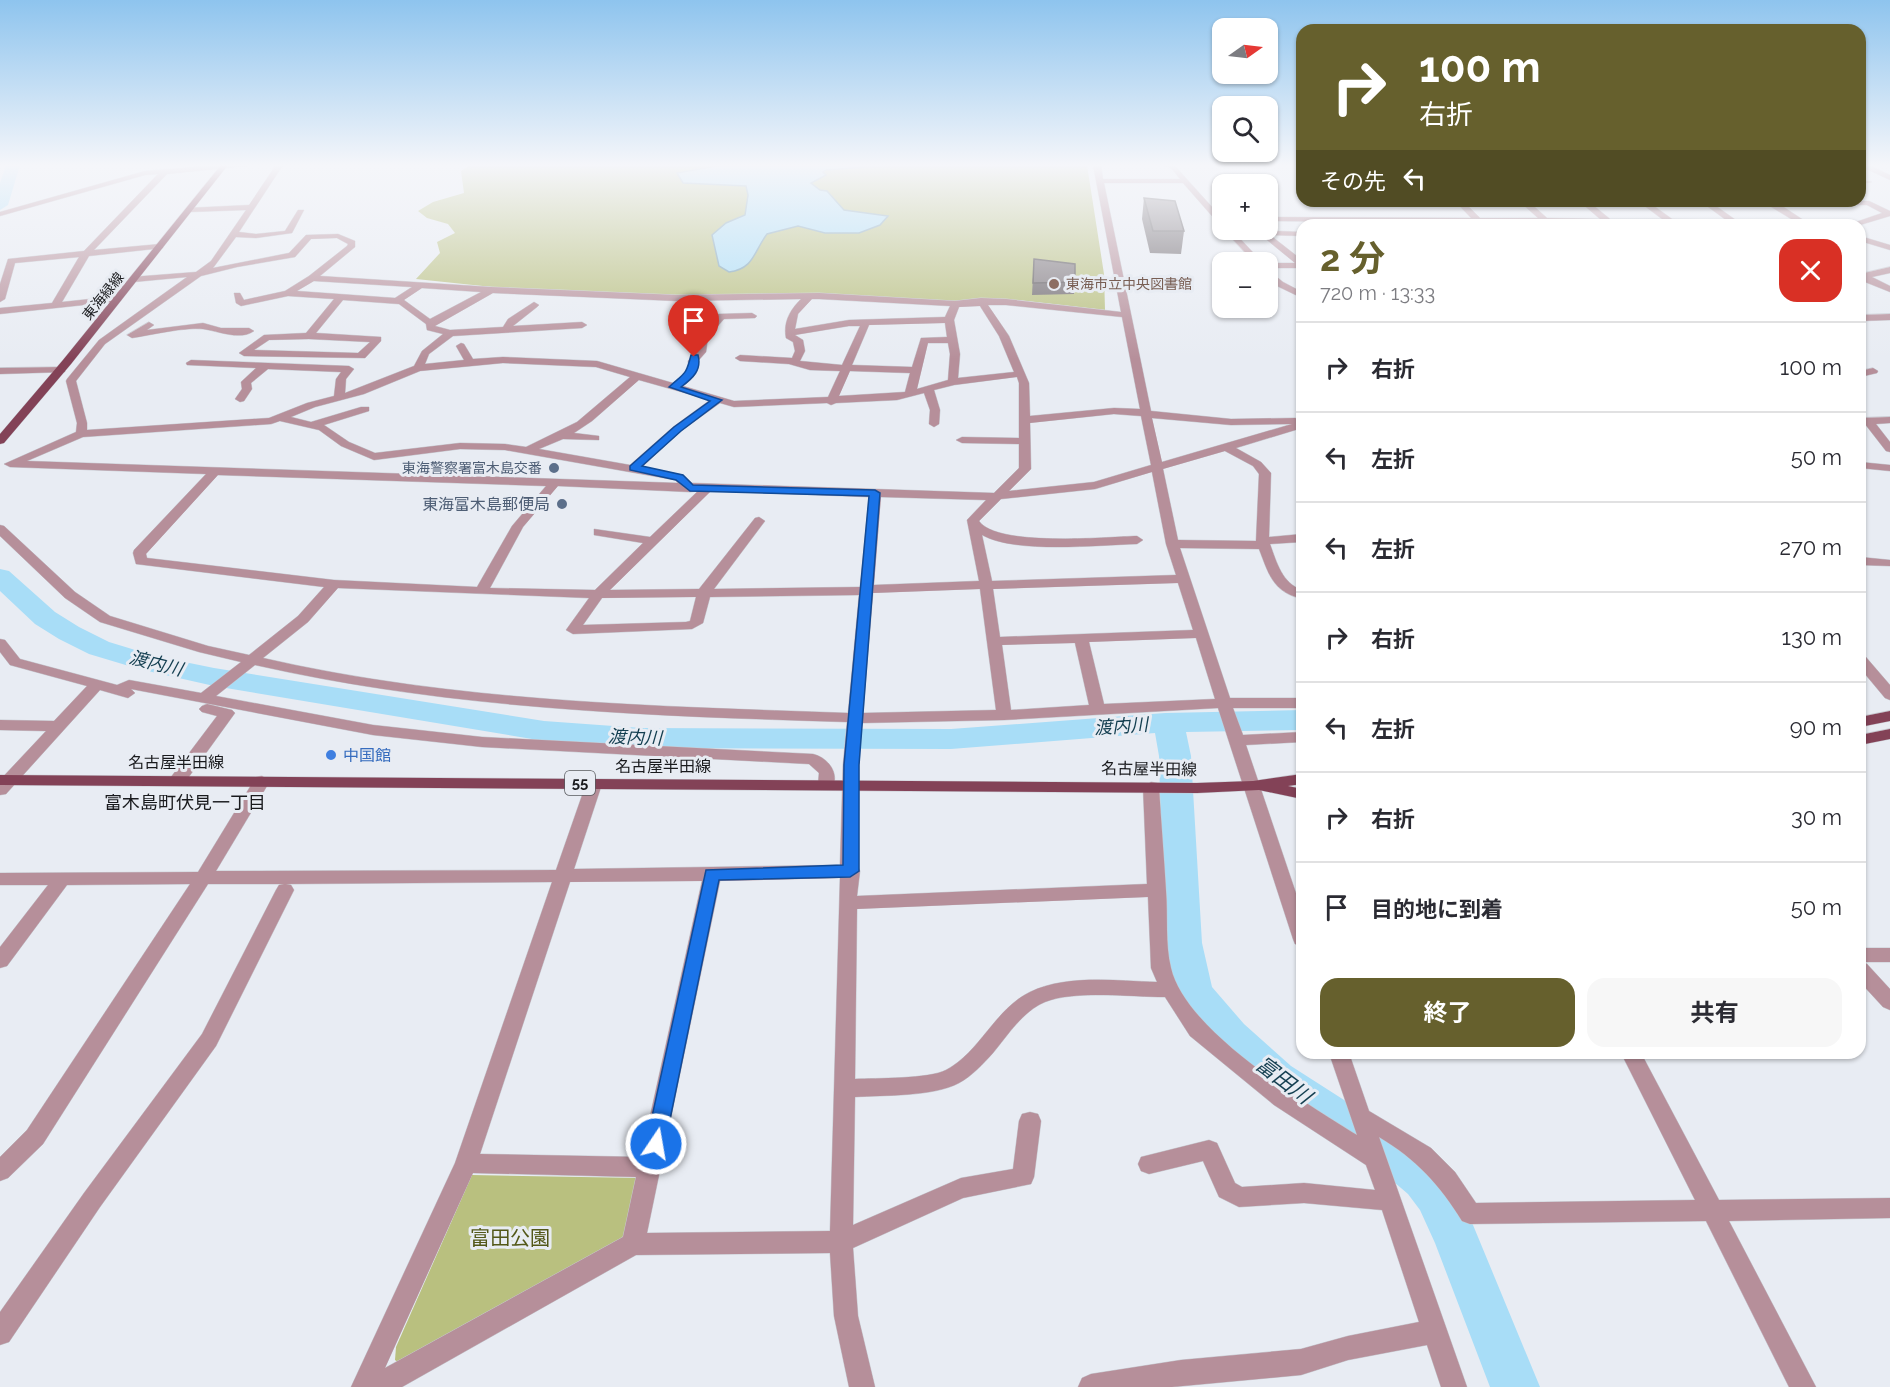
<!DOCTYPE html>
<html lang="ja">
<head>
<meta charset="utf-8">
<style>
	:root { --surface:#fff; --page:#f7f7f7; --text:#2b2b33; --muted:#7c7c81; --line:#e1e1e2; --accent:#66602d }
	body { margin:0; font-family:Raleway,"Noto Sans JP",sans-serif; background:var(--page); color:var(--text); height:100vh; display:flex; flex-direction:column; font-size:22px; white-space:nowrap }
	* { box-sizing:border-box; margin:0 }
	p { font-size:20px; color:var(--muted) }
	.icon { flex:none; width:33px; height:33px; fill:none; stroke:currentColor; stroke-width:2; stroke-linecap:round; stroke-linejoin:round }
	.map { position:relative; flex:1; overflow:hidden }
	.panel { position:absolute; left:1296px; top:219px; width:570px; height:840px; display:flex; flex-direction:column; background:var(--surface); border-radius:18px; box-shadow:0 2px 4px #0004 }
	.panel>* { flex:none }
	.guide { position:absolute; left:1296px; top:24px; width:570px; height:183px; border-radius:18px; box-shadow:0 2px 4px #0004; background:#66602d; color:#fff; overflow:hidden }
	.needle { width:39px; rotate:76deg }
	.buttons { position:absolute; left:1212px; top:18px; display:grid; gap:12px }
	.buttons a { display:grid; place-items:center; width:66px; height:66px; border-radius:12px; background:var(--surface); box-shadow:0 2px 4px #0004; font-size:30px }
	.pin { position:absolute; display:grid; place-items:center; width:51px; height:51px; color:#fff; margin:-62px -26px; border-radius:50% 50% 50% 0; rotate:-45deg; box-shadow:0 0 6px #0007 }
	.pin .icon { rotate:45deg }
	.me { position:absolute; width:66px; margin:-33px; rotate:12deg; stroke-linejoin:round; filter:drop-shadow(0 0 4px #0008) }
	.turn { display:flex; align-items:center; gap:21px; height:126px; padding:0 24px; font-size:27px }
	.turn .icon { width:78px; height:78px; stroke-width:2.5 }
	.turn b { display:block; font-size:42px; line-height:51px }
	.then { display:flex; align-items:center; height:57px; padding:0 24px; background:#0003; gap:12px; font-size:22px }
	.round { display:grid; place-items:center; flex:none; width:63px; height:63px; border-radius:18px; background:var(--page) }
	.head { display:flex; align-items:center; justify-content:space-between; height:102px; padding:0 24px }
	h1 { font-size:36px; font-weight:700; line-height:45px; color:var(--accent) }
	.primary-button { display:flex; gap:12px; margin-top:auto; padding:12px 24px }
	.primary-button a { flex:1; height:69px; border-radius:18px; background:var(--accent); color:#fff; font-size:24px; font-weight:700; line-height:69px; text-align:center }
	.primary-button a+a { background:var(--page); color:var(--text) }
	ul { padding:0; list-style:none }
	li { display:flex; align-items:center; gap:18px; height:90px; padding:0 24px; border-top:2px solid var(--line) }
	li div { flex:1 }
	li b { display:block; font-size:22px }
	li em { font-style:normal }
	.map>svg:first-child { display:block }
	.green { fill:#b9c07f }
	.water { fill:#a8ddf7; stroke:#7da2b6; stroke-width:1.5 }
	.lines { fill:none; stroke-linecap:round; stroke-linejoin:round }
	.river { fill:#a8ddf7; fill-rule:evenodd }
	.minor-casing { stroke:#c7cad1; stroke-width:1 }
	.major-casing { stroke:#c7cad1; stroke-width:1 }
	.minor { fill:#b68f9a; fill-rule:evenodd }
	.major { fill:#834257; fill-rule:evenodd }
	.wall { fill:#6d676c }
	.building { fill:#7f787d; stroke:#595458; stroke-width:1.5 }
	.route { fill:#1a73e8; stroke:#114b97; stroke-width:1.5 }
	.education-dot { fill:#8d6e63; stroke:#e8ecf3; stroke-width:2 }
	.service-dot { fill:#5c6f8a; stroke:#e8ecf3; stroke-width:2 }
	.shop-dot { fill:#3f7fe0; stroke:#e8ecf3; stroke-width:2 }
	.labels { text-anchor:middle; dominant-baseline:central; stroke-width:6; stroke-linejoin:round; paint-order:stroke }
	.far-education-label { font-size:14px; fill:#785e54; stroke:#e8ecf3; text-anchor:start }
	.far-street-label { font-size:14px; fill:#191a1d; stroke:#e8ecf3 }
	.far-service-label { font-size:14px; fill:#4e5e75; stroke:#e8ecf3; text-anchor:end }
	.shield { fill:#e8ecf3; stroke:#57595d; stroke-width:1.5 }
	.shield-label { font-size:15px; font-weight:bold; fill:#191a1d }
	.service-label { font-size:16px; fill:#4e5e75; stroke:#e8ecf3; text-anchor:end }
	.shop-label { font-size:16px; fill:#366cbe; stroke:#e8ecf3; text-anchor:start }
	.street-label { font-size:16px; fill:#191a1d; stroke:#e8ecf3 }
	.water-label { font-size:18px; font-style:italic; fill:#133e50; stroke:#e8ecf3 }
	.neighbourhood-label { font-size:18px; fill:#191a1d; stroke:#e8ecf3 }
	.near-park-label { font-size:20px; fill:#535819; stroke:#e8ecf3 }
	.near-water-label { font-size:21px; font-style:italic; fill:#133e50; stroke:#e8ecf3 }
</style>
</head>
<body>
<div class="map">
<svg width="1890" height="1387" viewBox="0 0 1890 1387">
	<rect width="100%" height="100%" fill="#e8ecf3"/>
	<g class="green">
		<polygon points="470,165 1087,165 1104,274 1105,310 1017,300 942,303 897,299 682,297 492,287 416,279 440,253 437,242 455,233 448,224 427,218 418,211 433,202 464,193 461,171"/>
		<polygon points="472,1175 640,1178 626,1240 404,1367 395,1360 396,1347"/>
	</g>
	<path class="water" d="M722,165H892L826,170L823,172L826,175L811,183L820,190L827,191L844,210L888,216L880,225L859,233H825L798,226L767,234C754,251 754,269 729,272L719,266L712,235L726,223L745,215L748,195L746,186L683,183L677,173Z"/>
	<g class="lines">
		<g class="river">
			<polygon points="6,165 20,165 8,205 0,210 0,183"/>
			<polygon points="0,569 9,571 55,612 79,627 109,642 155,656 214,668 544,721 641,728 951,729 1165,713 1302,710 1302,730 1186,732 1191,756 1202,943 1212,987 1244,1024 1291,1066 1419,1148 1440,1166 1452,1182 1473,1225 1540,1387 1490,1387 1435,1243 1420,1210 1408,1194 1387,1176 1261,1090 1216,1048 1177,996 1171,981 1164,943 1159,756 1155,733 951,749 641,748 544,741 214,686 139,669 89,654 59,639 35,624 0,591"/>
		</g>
		<g class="minor-casing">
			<g id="minor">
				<polygon points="223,165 255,165 167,174 94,250 160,244 163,244 163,248 89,256 62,302 118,296 121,297 121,301 0,314 0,308 52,303 79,257 15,263 5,299 0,302 0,284 8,259 84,251 158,174 145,175 0,216 0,212 145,171"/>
				<path d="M276,165H283L239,232L256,234L285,231L298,210H304L292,233L256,238L236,237L213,268L289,253L306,235L338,234L355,241V247L320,276L491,287L677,295L819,293L955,301L981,298L1006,299L1121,312L1093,165H1101L1103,179H1180L1171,168L1162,165L1175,166L1222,218V224H1219L1183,183H1104L1151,411L1231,419L1295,418L1302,420V428L1236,448L1261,462L1271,473L1269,537L1302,534V542L1270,544C1277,563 1282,583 1302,590V599C1273,592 1269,575 1259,549L1180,548L1230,698H1302V708H1233L1243,735L1302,732V742L1246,745L1302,911V946L1295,944L1293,939L1218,708L1004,720L862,723L859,765L858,867L860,871L857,896L1147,884L1143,787L1151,782L1157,783L1159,787C1161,821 1164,857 1166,891C1168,915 1165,944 1171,968C1185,1030 1304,1102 1357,1135L1329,1053H1349L1369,1111L1431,1148L1455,1172L1476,1203L1695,1200L1621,1053H1641L1719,1200L1890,1198V1218L1729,1221L1816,1387H1789L1706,1221L1470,1224L1462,1221C1440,1185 1416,1159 1379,1137L1467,1387H1441L1427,1345L1348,1360L1301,1375L1172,1387H1078L1082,1378L1091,1374L1181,1360L1301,1349L1348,1336L1419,1322L1382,1210L1304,1203L1239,1207L1219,1197L1203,1161L1149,1174L1141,1171L1138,1164L1141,1157L1209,1140L1217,1143L1235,1183L1242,1187L1304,1183L1375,1190L1366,1165L1274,1105L1190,1036L1165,997C1133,997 1074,990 1045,1002C1023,1011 1008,1035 993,1053C983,1064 972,1076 959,1083C933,1097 884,1095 855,1097L853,1225L961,1178L1013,1169L1019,1121L1022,1114L1030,1112L1038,1114L1041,1121L1034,1177L1031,1184L963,1198L853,1248L858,1316L875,1387H849L834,1316L830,1253L636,1255L402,1387H351L455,1163L552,882L286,884L291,885L294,890L216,1046L100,1207L9,1342L0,1345V1312L84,1193L202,1034L276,890L279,885L284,884H208L43,1144L8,1178L0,1181V1157L27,1130L190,884L67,885L7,966L0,968V947L48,885H0V873L198,872L256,777L262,776L270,781L216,871L556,870L586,784L594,779L602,784L574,869L840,865L843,765L847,722C648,716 449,709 255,665L216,696L373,725L482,737L813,754C829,758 840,774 832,789H820L818,785L819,773L809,764L482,747L373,735L131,689L135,693L128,698L100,690L6,794L0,795V780L46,731L0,730V720L54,721L87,686L10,665L0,652V639L5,640L20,659L117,685L129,680L201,693L241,662L199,652L100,622L65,598L0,536V525L4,526L75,592L110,616L208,646L249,655L298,616L324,587L136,564L133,553L134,550L206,474L10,467L4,464L76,432L77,423L66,381L67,379L99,340L187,277L134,282L131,281V277L196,272L211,261L246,210L189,212L186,208L249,205ZM337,238L348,244L347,246L309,276L285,291L244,300L240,293H234L236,303L241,306L288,296L334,299L306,333L264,335L239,353L244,356L365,358L381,341V337L316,333L343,300L399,304L426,324L427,330L443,334L422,351L414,366L345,393L346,379L354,369L349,366L191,360L186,363L187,365L256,368L241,382L242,389L235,399L240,402L244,401L252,389L251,383L268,369L341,372L336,379L334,396L307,403L269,418L87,430V423L76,381L105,344L201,276L237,267L295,257L311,239ZM314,281L412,287L395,298L297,291ZM422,288L481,292L430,319L404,300ZM493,293L677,301L801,299C790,310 783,322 786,338L793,342L795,351L792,358L740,355L735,358L740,361L789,364L810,370L840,371L828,397L734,401L683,386C691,380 700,373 698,361L706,352L708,337L724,319L755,318L757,316L752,313L718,314L698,337L696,351L688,361C690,372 682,377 673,383L597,361L503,357L473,359L464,344L461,343L456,346L464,360L425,364L429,354L453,336L582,328L587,325L582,322L513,326L537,307L539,305L534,302L508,319L503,327L450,330L435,326ZM812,299H819L950,306L945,317L849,320L795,329L798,314ZM988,305H1006L1122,317L1140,409L1114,408L1030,416L1029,383L1009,336ZM980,306L999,336L1014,372L958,378L960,354L954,320L959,307ZM945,323L947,337L921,338L912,367L852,365L869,325ZM849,326H860L842,365L800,361L805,351L803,340L795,335ZM309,339L370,342L358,353L254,350L269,340ZM928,343H948L950,354L948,380L917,389ZM503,363L596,367L630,377L577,422L526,447L505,444L460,443L375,453L349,442L324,425L369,411V407H361L311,422L291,417L315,407L364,394L420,371ZM850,371L910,373L905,392L839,396ZM1017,377L1019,383V438L962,437L956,440L962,443L1019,444V468L994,493L692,483L683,475L642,467L681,431L720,403L734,407L827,403L831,405L836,403L897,400L924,393L930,410L929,424L934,427L939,424L940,410L934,390L954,385ZM639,380L710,400L673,427L630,465L539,449L563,439L599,440V436L574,433L592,421ZM1114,414L1141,416L1151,465L1094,482L1009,491L1031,469L1030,423ZM1152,418L1231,425L1292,424L1162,462ZM280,421L319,430L341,446L374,460L460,449L505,450L675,480L678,483L27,461L83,437L271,424ZM1225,451L1253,466L1259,474L1256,541L1178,540L1163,469ZM1152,472L1166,544L1176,575L992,581L982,535C1016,554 1097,545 1137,544L1143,540L1137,536C1105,537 997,547 979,521L1001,499L1095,489ZM218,475L546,486L512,526L477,587L334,580L147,558L146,554ZM558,486L690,492L698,491L650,537L594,529V535L643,543L595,590L490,588L523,527ZM711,491L869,497L860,587L714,589L765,521L759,517L755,518L699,589L610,590ZM881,497L986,500L967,520L979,581L874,585ZM1178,583L1193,630L1000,637L993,589ZM338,588L589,598L566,630L573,634L692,629L703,623L710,597L859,595L848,713C652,706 455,702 263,658L308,622ZM980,589L996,710L863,713L873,593ZM696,597L690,621L686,622L583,625L602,598ZM1196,638L1215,699L1104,704L1089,642ZM1075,643L1089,705L1011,710L1002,645ZM840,878L830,1231L647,1233L720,881ZM702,881L641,1157L480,1154L570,882ZM1148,897L1151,968L1157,982C1117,981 1067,974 1030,992C995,1009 980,1052 946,1070C929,1079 876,1078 855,1079L857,909ZM473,1173L636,1177L623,1237L385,1368Z"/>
				<polygon points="1869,165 1890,175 1890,180 1860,166"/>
				<polygon points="1860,180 1872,182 1860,184"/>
				<polygon points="1455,201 1463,201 1480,218 1538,218 1519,201 1528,201 1547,218 1600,219 1579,201 1588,201 1610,219 1662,219 1638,201 1647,201 1672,219 1726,220 1700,201 1709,201 1740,223 1738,225 1268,221 1268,217 1471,218"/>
				<polygon points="1768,201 1869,201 1890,211 1890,216 1860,225 1847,225 1882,213 1867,205 1779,204 1811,225 1801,225 1768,205"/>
				<polygon points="1224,230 1232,230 1262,262 1254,262"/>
				<polygon points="1255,230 1302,232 1302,236 1270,235 1302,260 1302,268 1268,268 1268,263 1295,263"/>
				<polygon points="1860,236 1890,245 1890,250 1860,241"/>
				<polygon points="1890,267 1890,273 1872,277 1890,286 1890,292 1860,280 1860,274"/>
				<polygon points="1268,270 1283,282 1302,292 1302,298 1277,286 1268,277"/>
				<polygon points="1890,314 1890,320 1860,321 1860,315"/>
				<path d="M149,322L154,325L147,330L203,323L221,328H249L254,331C240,341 218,331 203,329C185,327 151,335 132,338L127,335Z"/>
				<polygon points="1301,337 1302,343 1298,342 1298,338"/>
				<polygon points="61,367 65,368 65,372 0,374 0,368"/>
				<polygon points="1873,368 1878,371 1877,373 1860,377 1860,371"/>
				<polygon points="1890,417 1890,423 1876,424 1890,442 1890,452 1886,451 1865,424 1860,424 1860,418"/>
				<polygon points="1860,462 1890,465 1890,471 1860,468"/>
				<polygon points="1860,557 1890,560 1890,566 1860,565"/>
				<polygon points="1860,655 1865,656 1890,685 1890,700 1885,698 1860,668"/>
				<polygon points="207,704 232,710 235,713 183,785 171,785 169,781 171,777 217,716 202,712 199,709 202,706"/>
				<polygon points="1860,948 1890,948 1890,962 1862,962 1867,964 1890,989 1890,1010 1883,1007 1860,982"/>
			</g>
		</g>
		<g class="major-casing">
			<g id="major">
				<polygon points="221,165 228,165 71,364 4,443 0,444 0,434 63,360"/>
				<polygon points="1890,711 1890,721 1860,727 1860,717"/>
				<polygon points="1890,729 1890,739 1860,745 1860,735"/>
				<polygon points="1302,774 1302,784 1288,786 1302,789 1302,799 1259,790 1197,793 0,785 0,775 1197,783 1253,781"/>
			</g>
		</g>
		<use href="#minor" class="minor"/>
		<use href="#major" class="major"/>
	</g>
	<g class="wall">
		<polygon points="1144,198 1184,231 1181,254 1150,253 1142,219"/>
		<polygon points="1034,259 1075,282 1074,294 1032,295"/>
	</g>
	<g class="building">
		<polygon points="1144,198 1175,201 1184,231 1153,231"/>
		<polygon points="1034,259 1075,264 1075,282 1033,283"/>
	</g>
	<linearGradient id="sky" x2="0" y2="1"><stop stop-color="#8ec4ee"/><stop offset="0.46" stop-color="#f5f6fa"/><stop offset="1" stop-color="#f5f6fa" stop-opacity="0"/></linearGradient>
	<rect width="1890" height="359" fill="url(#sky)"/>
	<path class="route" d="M691,355H698C702,370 693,378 681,387L722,400L681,431L642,466L683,475L693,485L875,490L880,493L859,765V871L850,877L719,880L665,1144L663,1150L656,1153L648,1150L646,1144L706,870L843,865L844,765L869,496L690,491L676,480L630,470V466L674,427L710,401L669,387C684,373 686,376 691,355Z"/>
	<circle class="education-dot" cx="1054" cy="284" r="6"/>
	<g class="service-dot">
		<circle cx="554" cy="468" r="6"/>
		<circle cx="562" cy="504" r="6"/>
	</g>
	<circle class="shop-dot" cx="331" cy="755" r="6"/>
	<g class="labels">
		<g class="far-education-label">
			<text x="1066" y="284">東海市立中央図書館</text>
		</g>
		<g class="far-street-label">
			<text transform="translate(103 296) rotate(-51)">東海緑線</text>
		</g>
		<g class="far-service-label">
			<text x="542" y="468">東海警察署富木島交番</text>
		</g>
		<rect class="shield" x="565" y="771" width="30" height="24" rx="4.5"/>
		<g class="shield-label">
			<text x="580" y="783">55</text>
		</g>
		<g class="service-label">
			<text x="550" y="504">東海富木島郵便局</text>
		</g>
		<g class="shop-label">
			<text x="343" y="755">中国館</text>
		</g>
		<g class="street-label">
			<text x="176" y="762">名古屋半田線</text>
			<text x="663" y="766">名古屋半田線</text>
			<text transform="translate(1149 769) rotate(1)">名古屋半田線</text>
		</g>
		<g class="water-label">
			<text transform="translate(156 663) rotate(14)">渡内川</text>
			<text transform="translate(1121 726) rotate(-4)">渡内川</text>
			<text transform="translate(635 737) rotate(2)">渡内川</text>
		</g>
		<g class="neighbourhood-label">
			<text x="185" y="802">富木島町伏見一丁目</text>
		</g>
		<g class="near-park-label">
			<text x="510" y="1238">富田公園</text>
		</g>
		<g class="near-water-label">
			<text transform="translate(1284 1080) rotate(37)">富田川</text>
		</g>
	</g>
</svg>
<div class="buttons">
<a><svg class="needle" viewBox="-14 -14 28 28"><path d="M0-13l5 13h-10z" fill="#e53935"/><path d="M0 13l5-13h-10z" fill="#7c7c81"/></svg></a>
<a><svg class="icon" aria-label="search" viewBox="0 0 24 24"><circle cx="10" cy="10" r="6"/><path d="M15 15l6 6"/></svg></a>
<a>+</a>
<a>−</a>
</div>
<div class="pin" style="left:694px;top:357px;background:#d93025"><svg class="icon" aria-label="arrive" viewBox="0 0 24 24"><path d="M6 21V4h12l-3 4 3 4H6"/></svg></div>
<svg class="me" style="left:656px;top:1144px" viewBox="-20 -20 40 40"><circle r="17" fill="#1a73e8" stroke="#fff" stroke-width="3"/><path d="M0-11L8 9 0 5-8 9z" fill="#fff"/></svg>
<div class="guide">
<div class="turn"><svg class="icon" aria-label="right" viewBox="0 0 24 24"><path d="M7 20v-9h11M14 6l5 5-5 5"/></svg><div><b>100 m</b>右折</div></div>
<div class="then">その先<svg class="icon" aria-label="left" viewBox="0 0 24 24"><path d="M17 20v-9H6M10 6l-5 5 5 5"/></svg></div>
</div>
<section class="panel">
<div class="head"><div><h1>2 分</h1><p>720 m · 13:33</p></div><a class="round" style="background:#d93025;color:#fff"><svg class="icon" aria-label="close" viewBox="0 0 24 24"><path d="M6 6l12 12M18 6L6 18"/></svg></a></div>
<ul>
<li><svg class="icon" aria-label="right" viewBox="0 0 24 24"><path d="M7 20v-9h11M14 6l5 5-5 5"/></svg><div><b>右折</b></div><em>100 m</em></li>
<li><svg class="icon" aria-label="left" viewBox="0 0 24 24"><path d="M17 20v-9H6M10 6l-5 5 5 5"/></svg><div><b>左折</b></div><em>50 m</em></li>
<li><svg class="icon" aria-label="left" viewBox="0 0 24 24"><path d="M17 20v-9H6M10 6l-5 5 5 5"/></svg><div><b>左折</b></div><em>270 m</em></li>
<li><svg class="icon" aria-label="right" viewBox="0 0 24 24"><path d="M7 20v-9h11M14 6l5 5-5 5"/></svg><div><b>右折</b></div><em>130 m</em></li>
<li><svg class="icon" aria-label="left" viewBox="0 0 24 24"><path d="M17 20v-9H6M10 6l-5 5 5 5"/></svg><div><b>左折</b></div><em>90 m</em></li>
<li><svg class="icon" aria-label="right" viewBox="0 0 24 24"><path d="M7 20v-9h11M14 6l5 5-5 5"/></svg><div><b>右折</b></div><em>30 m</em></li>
<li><svg class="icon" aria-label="arrive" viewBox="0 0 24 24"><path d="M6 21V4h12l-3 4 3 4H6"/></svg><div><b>目的地に到着</b></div><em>50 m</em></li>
</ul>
<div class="primary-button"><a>終了</a><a>共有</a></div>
</section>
</div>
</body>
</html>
